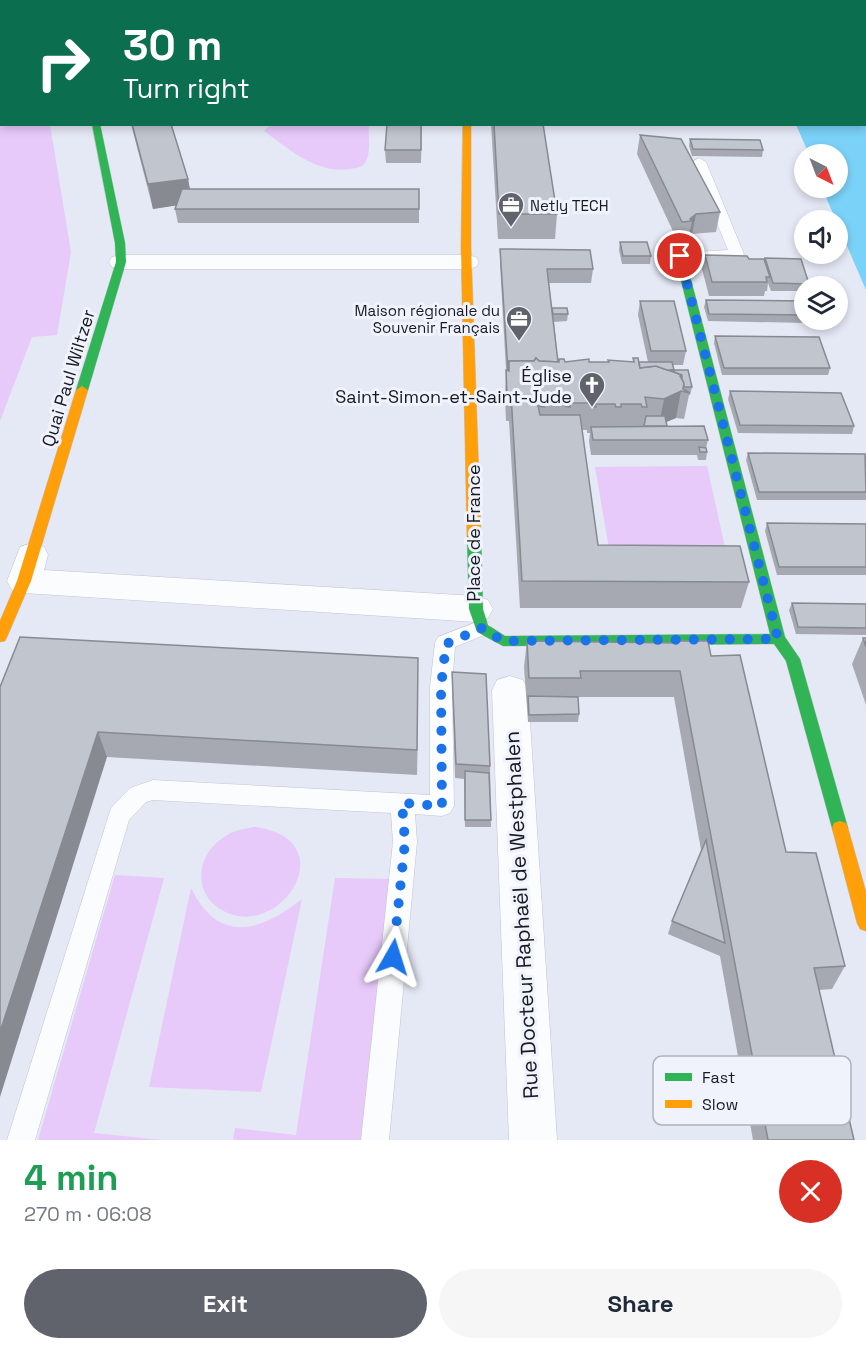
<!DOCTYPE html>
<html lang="en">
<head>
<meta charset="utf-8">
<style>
	:root { --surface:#fff; --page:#f6f6f7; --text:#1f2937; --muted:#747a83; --accent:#60626c }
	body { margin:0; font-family:"Space Grotesk",sans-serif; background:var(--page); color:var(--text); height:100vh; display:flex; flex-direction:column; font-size:22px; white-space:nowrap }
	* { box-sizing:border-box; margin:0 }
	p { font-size:20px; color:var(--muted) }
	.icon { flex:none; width:33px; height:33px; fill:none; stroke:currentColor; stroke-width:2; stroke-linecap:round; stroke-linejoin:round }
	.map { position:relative; height:1140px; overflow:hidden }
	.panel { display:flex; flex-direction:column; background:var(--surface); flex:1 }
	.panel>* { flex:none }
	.guide { position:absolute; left:0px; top:0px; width:867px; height:126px; box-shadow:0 3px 9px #0003; background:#0b6e4f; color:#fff; overflow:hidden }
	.needle { width:39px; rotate:138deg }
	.fabs { position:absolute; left:794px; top:144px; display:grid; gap:12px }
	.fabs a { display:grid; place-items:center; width:54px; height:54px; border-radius:50%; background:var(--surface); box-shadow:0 3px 9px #0003; font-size:30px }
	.pin { position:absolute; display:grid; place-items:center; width:51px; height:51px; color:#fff; margin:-26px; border:3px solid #fff; border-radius:50%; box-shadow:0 2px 6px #0007 }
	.me { position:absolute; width:66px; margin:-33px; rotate:6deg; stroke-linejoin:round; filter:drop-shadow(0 0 4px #0008) }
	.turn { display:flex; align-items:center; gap:21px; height:126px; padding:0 24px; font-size:27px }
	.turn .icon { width:78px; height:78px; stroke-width:2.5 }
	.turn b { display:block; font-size:42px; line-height:51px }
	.round { display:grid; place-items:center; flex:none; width:63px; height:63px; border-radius:32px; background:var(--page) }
	.overview { display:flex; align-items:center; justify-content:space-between; height:102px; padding:0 24px }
	h1 { font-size:36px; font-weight:800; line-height:45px; color:#1e9e55 }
	.action { display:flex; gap:12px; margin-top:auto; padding:12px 24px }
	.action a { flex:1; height:69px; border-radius:36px; background:var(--accent); color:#fff; font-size:24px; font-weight:800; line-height:69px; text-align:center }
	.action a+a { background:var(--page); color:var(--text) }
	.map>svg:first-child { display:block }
	.green { fill:#e7c9fa }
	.water { fill:#7bd2f8 }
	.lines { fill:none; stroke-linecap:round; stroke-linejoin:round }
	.lane-casing { stroke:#c2c5cf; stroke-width:1 }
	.street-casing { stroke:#c2c5cf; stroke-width:1 }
	.fast-casing { stroke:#c2c5cf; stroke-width:1 }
	.slow-casing { stroke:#c2c5cf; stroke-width:1 }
	.lane { fill:#fbfcfe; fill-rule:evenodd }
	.street { fill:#fbfcfe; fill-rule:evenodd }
	.fast { fill:#30b455; fill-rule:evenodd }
	.slow { fill:#ff9f0a; fill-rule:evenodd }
	.wall { fill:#a6a9b1 }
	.shaded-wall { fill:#878a90 }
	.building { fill:#c1c5ce; stroke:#878a90; stroke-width:1.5 }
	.route { stroke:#1a73e8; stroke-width:10; stroke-dasharray:0 18 }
	.labels { text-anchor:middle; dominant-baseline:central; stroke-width:6; stroke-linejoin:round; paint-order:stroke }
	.far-poi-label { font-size:15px; fill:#181a22; stroke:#f0f3fc; text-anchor:start }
	.poi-label { font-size:18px; fill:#181a22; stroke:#f0f3fc; text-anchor:end }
	.street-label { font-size:18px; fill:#181a22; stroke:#f0f3fc }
	.near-street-label { font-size:21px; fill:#181a22; stroke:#f0f3fc }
	.key { fill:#f0f3fc; stroke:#afb2bb; stroke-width:1.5 }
	.key-label { font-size:16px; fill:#181a22 }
</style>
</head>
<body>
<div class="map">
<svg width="866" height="1140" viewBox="0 0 866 1140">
	<rect width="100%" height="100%" fill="#e5e8f5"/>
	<g class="green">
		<polygon points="0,0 30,1 2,2 2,124 50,125 71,252 57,335 32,337 0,421"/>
		<path d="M270,125H369C368,135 371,152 366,161C363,167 357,168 350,169C317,174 290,150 264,131Z"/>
		<polygon points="707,466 729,565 612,566 595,467"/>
		<path d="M254,827C348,838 279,946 220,909C192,891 197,854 224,837C233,830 244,829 254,827Z"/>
		<polygon points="115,875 164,878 94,1133 162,1140 38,1140"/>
		<polygon points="335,878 392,879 362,1140 233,1140 235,1128 296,1135"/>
		<path d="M191,888C219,945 260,932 302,899L261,1092L149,1087Z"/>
	</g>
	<polygon class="water" points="866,38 866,290 822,188 837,188 837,154 809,154 796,125 866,124"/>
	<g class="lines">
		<g class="lane-casing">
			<g id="lane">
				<polygon points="699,158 706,162 744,254 742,257 680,261 673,257 680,253 728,250 692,162"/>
				<polygon points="482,620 489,623 492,628 489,633 455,647 452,687 454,806 450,813 442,816 415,814 417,842 389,1140 361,1140 393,842 391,813 153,800 146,802 129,820 35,1140 7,1140 111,808 130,788 153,780 430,795 430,687 435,643 438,637"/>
			</g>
		</g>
		<g class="street-casing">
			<g id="street">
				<rect x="454" y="0" width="18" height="2"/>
				<polygon points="121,255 467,255 476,257 479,262 476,267 467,269 121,269 112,267 109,262 112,257"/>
				<polygon points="32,543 44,547 48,555 44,570 476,596 488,600 493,609 488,618 476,622 24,593 12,590 7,581 20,547"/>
				<polygon points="510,676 523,680 528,690 557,1140 509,1140 492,690 497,680"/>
			</g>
		</g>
		<g class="fast-casing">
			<g id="fast">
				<rect x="63" y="0" width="8" height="2"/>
				<polygon points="92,124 100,124 125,243 126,262 88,390 82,394 76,390 116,262 115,243"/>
				<polygon points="680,254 685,257 785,637 800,659 848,828 846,833 840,835 834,833 832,828 786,661 774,644 503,646 477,632 469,609 467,536 474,531 481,536 483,609 488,625 505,636 770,634 675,257"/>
			</g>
		</g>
		<g class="slow-casing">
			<g id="slow">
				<polygon points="463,124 471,124 471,247 481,536 474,541 467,536 461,247"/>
				<polygon points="82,386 88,390 31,581 7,637 5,641 0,642 0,621 17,581 76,390"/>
				<polygon points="840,821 846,823 848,828 866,892 866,931 860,929 857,923 832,828 834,823"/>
			</g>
		</g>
		<use href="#lane" class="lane"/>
		<use href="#street" class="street"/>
		<use href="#fast" class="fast"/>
		<use href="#slow" class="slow"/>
	</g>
	<g class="wall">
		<polygon points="394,0 424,0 424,2 395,2"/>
		<polygon points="131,124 171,124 188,179 190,189 419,189 419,223 178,223 175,209 177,205 153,209"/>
		<polygon points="422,124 421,163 386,163 385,150"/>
		<polygon points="491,124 543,124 557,214 555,239 498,239"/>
		<polygon points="640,135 720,212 716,232 692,234 689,237 688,241 678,242 637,154"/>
		<polygon points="690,139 763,150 762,157 692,156 689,146"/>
		<polygon points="620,242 651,256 650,264 622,264 619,250"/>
		<polygon points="500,249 593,269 591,283 549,283 552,308 568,314 567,321 554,322 558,362 559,359 565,362 608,362 608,360 633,362 633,358 639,362 648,362 638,315 640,301 686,351 683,365 673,365 674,370 692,387 690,395 689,395 684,419 676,418 666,422 667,426 708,440 706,448 707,452 706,460 698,460 697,455 591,455 589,441 590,433 587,433 587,430 582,430 598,545 749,582 741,608 520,608 509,421 506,421 505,397 506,370 500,263"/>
		<polygon points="705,255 764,260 765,258 809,284 808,286 804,286 804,291 771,291 768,283 767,291 765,291 764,296 709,296 702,269"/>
		<polygon points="706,300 804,301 804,320 808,320 807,323 708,321 704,307"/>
		<polygon points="715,336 830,368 828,375 722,375 714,343"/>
		<polygon points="730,391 854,426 852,434 738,433 728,399"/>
		<polygon points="748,453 866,456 866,500 757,500 746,460"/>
		<polygon points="767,523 866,524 866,575 777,575 765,531"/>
		<polygon points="792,603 866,604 866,635 796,634 789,610"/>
		<polygon points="863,638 866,638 866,705 852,664"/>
		<polygon points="527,641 675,643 675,641 711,656 786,852 845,966 832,989 819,990 854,1140 753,1140 720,956 668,934 672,921 701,850 674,697 578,697 579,714 578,722 528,722 524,667"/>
		<polygon points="418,658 417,775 107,757 0,687"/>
		<polygon points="452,672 490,766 491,827 465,827 464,779 455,778"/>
	</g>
	<g class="shaded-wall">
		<polygon points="188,179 192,203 153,209 148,184"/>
		<polygon points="696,214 692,234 689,237 692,221 690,219"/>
		<polygon points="682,375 681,391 676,418 659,425 664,399 680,376"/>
		<polygon points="418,658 418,684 417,775 417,750"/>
		<polygon points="98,732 107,757 0,1097 0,1032"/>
	</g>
	<g class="building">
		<polygon points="89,0 120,0 120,1 89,2"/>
		<polygon points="167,0 222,0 213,2 167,2"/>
		<rect x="222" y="0" width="21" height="2"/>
		<polygon points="290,0 321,0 322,2 291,2"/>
		<rect x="483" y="0" width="43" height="2"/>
		<polygon points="132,124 171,124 188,179 148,184"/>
		<polygon points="387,124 421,124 421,150 385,150"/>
		<polygon points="494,124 543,124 557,214 499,214"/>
		<polygon points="640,135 681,139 720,212 696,214 690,219 692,221 682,222"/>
		<polygon points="690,139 760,140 763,150 693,149"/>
		<polygon points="182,189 419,189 419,209 175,209"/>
		<polygon points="620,242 647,242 651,256 623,256"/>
		<polygon points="500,249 590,250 593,269 547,269 558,362 539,361 536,358 534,361 509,361 508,371"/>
		<polygon points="705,255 747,256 749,259 764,259 770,277 766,277 767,282 712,282"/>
		<polygon points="765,258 801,259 809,284 773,283"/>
		<polygon points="706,300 804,301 804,315 709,314"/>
		<polygon points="640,301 674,301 686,351 651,351"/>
		<polygon points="552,308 567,308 568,314 553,314"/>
		<polygon points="715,336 819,337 830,368 724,368"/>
		<polygon points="536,358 539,361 559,362 559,359 564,359 565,362 589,359 589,362 609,362 608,360 634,362 633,358 638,358 640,368 656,366 682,375 680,376 684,383 683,389 690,393 681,391 664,399 645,397 647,407 642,407 641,404 621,404 621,407 616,407 615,404 595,404 596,407 591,406 590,403 570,403 570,407 565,406 564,404 543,403 544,407 538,406 540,415 580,415 598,545 740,546 749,582 522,581 511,394 507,394 506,370 509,371 509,361 534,361"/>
		<polygon points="639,362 672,362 674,370 667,370 656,366 640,368"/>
		<polygon points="670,370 688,370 692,387 684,387 684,383 682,379 682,375 674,372 674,370"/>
		<polygon points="730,391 841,393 854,426 740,425"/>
		<polygon points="646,416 665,416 667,426 644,426"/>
		<polygon points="704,426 708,440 593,440 591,427"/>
		<polygon points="699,447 706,448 707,452 700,452"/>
		<polygon points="748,453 865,454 866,492 759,492"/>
		<polygon points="767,523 866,524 866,567 779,567"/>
		<polygon points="792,603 866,604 866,628 798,627"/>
		<polygon points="20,637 418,658 417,750 98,732 0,1032 0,687"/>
		<polygon points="863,638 866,638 866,647"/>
		<polygon points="527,641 675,643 675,641 708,641 711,656 740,655 786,852 816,853 845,966 814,968 854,1140 768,1140 680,671 580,671 581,678 529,678"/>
		<polygon points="452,672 486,674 490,766 456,764"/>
		<polygon points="528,696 578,697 579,714 529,715"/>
		<polygon points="465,771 489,773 491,820 465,820"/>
		<polygon points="706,840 725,943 672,921"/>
	</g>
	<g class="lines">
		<polyline class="route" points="393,957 405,842 402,803 442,806 441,687 446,644 482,628 503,641 778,639 680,256"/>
	</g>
	<defs>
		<g id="office-pin" transform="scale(1.35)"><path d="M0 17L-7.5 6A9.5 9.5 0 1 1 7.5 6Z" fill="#60626c" stroke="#f0f3fc"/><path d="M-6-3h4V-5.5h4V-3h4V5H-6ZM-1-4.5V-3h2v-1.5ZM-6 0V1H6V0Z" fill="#fff"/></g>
		<g id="church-pin" transform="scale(1.35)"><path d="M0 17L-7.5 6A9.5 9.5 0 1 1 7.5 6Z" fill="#60626c" stroke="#f0f3fc"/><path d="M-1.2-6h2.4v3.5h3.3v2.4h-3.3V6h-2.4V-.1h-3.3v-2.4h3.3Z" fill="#fff"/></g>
	</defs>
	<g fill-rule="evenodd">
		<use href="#office-pin" x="511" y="205"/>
		<use href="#office-pin" x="519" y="319"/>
		<use href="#church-pin" x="592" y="385"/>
	</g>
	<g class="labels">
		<g class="far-poi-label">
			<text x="530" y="205">Netly TECH</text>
			<text x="500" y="310" text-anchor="end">Maison régionale du<tspan x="500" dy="17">Souvenir Français</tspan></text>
		</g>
		<g class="poi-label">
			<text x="572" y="375">Église<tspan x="572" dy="21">Saint-Simon-et-Saint-Jude</tspan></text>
		</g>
		<g class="street-label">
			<text transform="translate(68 378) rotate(-73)">Quai Paul Wiltzer</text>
			<text transform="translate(473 533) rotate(-90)">Place de France</text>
		</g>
		<g class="near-street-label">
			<text transform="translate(521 915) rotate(-93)">Rue Docteur Raphaël de Westphalen</text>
		</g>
	</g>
	<rect x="653" y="1056" width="198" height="69" rx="9" class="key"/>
	<rect x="665" y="1073" width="27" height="8" fill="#30b455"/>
	<rect x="665" y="1100" width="27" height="8" fill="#ff9f0a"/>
	<g class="key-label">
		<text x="702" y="1083">Fast</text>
		<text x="702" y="1110">Slow</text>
	</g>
</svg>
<div class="fabs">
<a><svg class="needle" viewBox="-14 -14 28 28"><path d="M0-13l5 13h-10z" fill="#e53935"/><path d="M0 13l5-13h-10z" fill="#747a83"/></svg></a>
<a><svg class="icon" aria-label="sound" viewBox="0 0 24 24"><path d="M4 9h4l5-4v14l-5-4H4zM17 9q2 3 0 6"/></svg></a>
<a><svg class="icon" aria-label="layers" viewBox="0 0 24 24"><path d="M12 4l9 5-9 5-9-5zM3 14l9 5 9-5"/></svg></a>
</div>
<div class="pin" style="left:680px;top:256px;background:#d93025"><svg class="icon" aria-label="arrive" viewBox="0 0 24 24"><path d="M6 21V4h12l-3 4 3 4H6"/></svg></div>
<svg class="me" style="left:393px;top:957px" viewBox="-20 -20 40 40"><path d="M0-17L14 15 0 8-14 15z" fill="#1a73e8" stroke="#fff" stroke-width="4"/></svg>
<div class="guide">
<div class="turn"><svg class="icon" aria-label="right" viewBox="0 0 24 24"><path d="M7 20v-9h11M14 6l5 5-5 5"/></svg><div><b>30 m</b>Turn right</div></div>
</div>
</div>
<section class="panel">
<div class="overview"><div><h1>4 min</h1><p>270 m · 06:08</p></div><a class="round" style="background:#d93025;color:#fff"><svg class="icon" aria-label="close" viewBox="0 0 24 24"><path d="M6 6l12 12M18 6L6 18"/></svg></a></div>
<div class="action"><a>Exit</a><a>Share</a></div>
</section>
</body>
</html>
